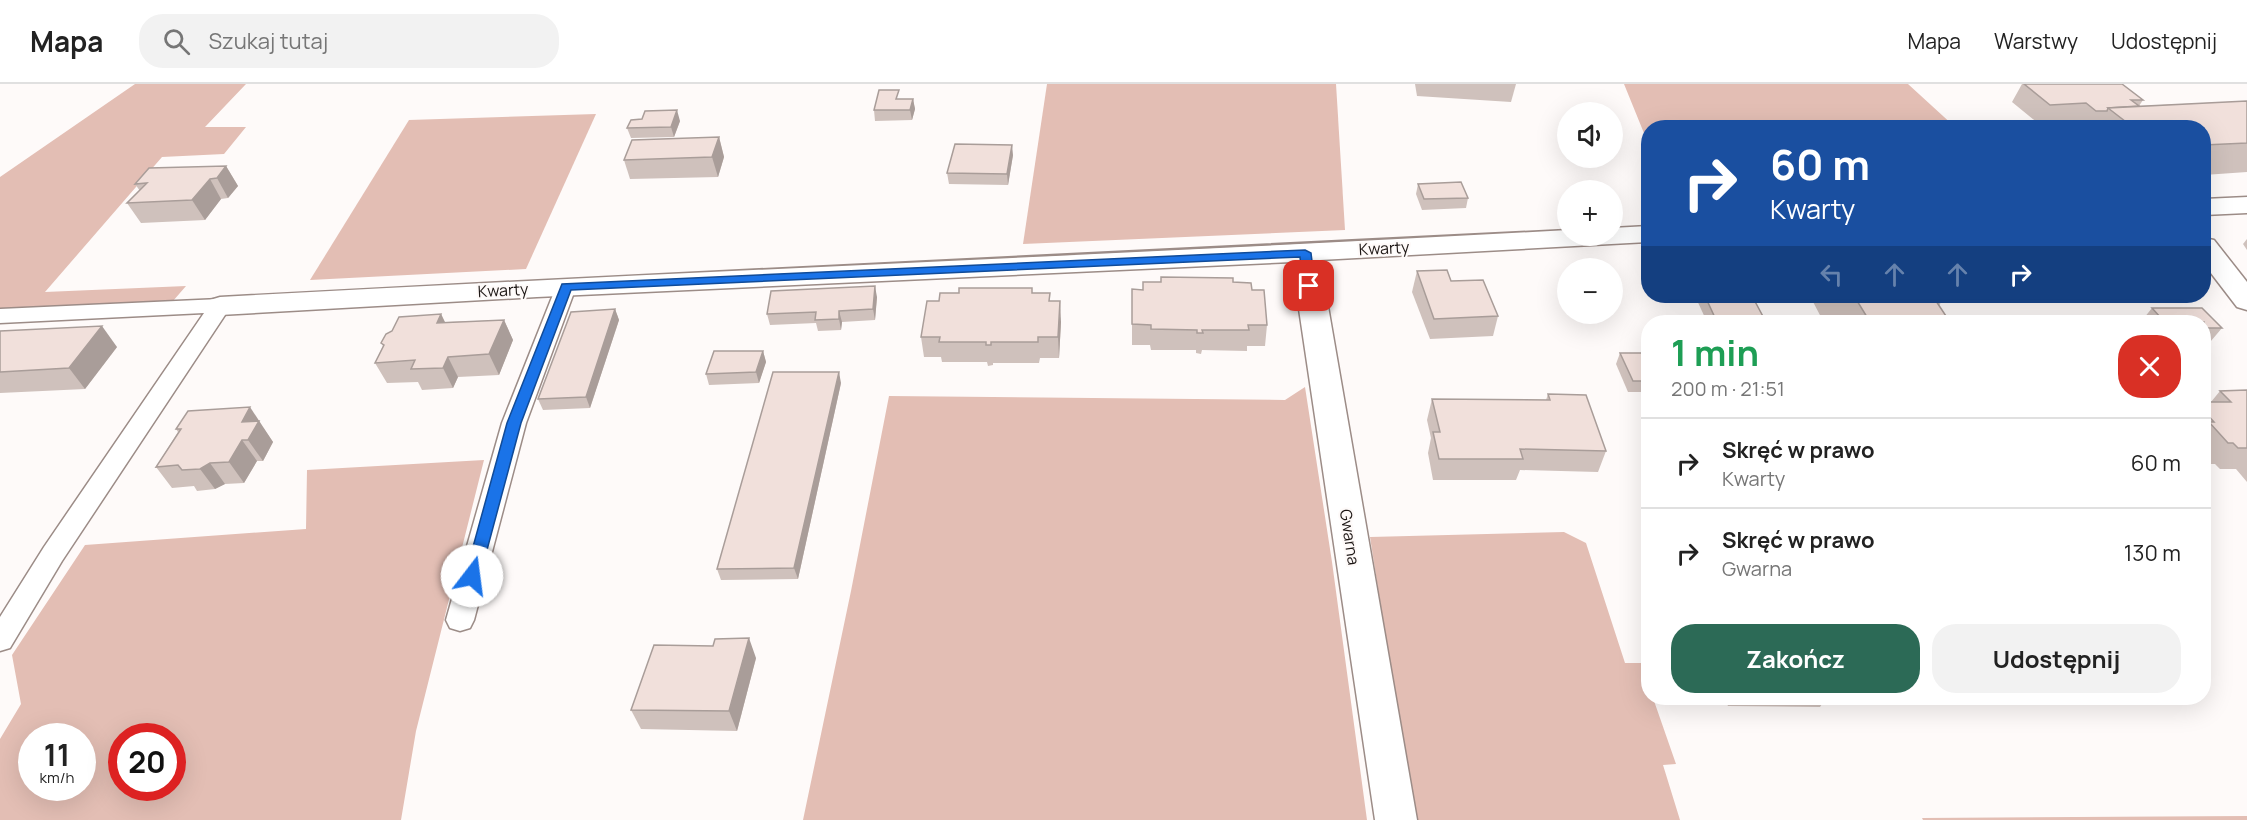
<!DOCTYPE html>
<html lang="pl">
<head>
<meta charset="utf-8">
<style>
	:root { --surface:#fff; --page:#f2f2f2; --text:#222; --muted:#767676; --line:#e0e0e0; --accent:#2c6a56 }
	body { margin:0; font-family:Manrope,sans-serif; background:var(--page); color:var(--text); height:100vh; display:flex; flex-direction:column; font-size:22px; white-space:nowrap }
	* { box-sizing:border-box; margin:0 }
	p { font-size:20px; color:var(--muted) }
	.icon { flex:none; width:33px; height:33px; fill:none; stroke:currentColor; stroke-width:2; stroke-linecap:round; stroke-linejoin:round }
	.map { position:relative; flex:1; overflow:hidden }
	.panel { position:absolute; left:1641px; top:231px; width:570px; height:390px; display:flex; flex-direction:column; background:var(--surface); border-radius:24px; box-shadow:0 6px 24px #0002 }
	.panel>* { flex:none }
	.top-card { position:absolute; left:1641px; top:36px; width:570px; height:183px; border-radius:24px; box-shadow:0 6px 24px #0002; background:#1a4fa0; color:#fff; overflow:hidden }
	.controls { position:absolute; left:1557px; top:18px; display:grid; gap:12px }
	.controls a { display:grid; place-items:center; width:66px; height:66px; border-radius:50%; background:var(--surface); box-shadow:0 6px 24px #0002; font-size:30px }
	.speed { position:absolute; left:18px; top:639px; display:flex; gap:12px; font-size:30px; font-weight:700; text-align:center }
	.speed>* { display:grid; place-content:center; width:78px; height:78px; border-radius:50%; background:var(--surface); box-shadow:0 6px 24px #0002; line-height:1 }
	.speed small { font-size:15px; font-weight:400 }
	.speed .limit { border:9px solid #d22; background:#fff; color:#111 }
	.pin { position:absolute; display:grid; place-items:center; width:51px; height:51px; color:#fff; margin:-26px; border-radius:12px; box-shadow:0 3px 9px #0006 }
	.me { position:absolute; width:66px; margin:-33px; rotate:15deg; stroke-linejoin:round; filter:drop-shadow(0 0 4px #0008) }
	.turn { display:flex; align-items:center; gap:21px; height:126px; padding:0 30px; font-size:27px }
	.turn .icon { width:78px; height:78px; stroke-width:2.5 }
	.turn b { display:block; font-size:42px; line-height:51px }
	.lanes { display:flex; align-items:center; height:57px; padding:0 30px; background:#0003; justify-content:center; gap:30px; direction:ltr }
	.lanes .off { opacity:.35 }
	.round { display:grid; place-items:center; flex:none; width:63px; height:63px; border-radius:24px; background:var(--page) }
	.overview { display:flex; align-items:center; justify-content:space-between; height:102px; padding:0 30px }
	h1 { font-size:36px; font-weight:700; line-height:45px; color:#1e9e55 }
	.action { display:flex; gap:12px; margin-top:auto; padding:12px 30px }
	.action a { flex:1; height:69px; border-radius:24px; background:var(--accent); color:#fff; font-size:24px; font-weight:700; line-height:69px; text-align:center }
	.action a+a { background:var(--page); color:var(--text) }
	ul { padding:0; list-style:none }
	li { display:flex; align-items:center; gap:18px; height:90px; padding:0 30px; border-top:2px solid var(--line) }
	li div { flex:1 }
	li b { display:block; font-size:22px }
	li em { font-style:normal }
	header { display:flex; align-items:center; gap:36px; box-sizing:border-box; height:84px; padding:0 30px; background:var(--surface); border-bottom:2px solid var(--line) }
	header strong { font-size:28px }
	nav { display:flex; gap:33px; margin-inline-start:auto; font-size:21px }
	.search { width:420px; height:54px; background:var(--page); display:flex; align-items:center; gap:15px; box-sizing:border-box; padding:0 21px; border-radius:24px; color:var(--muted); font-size:22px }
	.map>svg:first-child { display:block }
	.green { fill:#e3beb4; fill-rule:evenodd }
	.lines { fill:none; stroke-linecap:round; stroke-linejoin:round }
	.service-casing { stroke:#9c8c87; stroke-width:3 }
	.minor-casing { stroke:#9c8c87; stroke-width:3 }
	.service { fill:#fff; fill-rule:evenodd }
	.minor { fill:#fff; fill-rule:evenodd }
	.wall { fill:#cfc1bc }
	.shaded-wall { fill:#a99d99 }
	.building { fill:#f1e0db; stroke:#a99d99; stroke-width:1.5 }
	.route { fill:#1a73e8; stroke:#114b97; stroke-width:1.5 }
	.labels { text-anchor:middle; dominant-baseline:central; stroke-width:4.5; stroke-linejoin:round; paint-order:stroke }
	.street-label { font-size:16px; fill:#1d1715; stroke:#fefaf9 }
</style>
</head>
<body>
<header>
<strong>Mapa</strong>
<div class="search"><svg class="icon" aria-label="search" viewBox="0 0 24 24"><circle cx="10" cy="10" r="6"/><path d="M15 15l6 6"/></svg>Szukaj tutaj</div>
<nav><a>Mapa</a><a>Warstwy</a><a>Udostępnij</a></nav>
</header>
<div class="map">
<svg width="2247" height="736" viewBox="0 0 2247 736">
	<rect width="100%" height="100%" fill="#fefaf9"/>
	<g class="green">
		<polygon points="135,0 246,0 205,43 246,43 224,70 162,73 45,208 186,202 173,217 0,225 0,93"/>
		<polygon points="1047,0 1336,0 1345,146 1023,160"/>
		<polygon points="1624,0 1908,0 1955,43 1648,44 1648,59"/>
		<polygon points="596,30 526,185 310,196 409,36"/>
		<polygon points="1305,303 1332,478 1367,736 803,736 851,507 889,312 1285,316"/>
		<path d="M484,376L416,647L401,736H0V655L21,620L12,571L85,461L306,445L307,386ZM32,652H82V704H32ZM122,652H172V704H122Z"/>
		<polygon points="1564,448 1586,459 1625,579 1641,579 1648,601 1648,614 1653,614 1676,680 1663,681 1680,736 1414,736 1370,453"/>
		<polygon points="2247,732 2247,736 1923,736 1922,734"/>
	</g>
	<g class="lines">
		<g class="service-casing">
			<g id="service">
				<polygon points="566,197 573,198 576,203 526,339 474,536 470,544 460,547 450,544 446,536 502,339 556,203 559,198"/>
				<polygon points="220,215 227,217 231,222 62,477 10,564 0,567 0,533 44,463 204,229 0,239 0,225"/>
			</g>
		</g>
		<g class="minor-casing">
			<g id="minor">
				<polygon points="2247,113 2247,129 2204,131 2204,115"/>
				<path d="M1648,142V158L1320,176L1417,736H1375L1292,178L537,213L220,231L210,228L205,222L210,216L220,213C669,188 1118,171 1568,146V152H1612V144Z"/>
				<polygon points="2204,154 2214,156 2247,198 2247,226 2237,223 2204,180"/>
			</g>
		</g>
		<use href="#service" class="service"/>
		<use href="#minor" class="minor"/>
	</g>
	<g class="wall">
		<polygon points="1415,0 1516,0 1511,18 1417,12"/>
		<polygon points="2022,0 2122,0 2143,16 2139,22 2247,17 2247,88 2204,91 2204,44 2081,44 2074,38 2039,40 2012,18"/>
		<polygon points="900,15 913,15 915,25 912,36 875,37 874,26"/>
		<polygon points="680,37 674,53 631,54 627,44"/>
		<polygon points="719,53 724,73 718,93 630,95 624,76"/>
		<polygon points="1013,71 1008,101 949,100 947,89"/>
		<polygon points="226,82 238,102 228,114 221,115 205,136 141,139 127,119 140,107 135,100"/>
		<polygon points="1418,100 1468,114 1466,124 1422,126 1416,110"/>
		<polygon points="2247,155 2247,166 2243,160"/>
		<polygon points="1417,187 1451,197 1498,232 1493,252 1430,255 1412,208"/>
		<polygon points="1233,198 1252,206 1267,241 1265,262 1247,262 1247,267 1202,266 1201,270 1196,269 1196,266 1151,266 1150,261 1132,261 1132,205 1143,206"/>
		<polygon points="1032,204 1032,209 1050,217 1061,238 1059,274 1040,274 1039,279 993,279 993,281 988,282 987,278 942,278 941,273 924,273 921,253 939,217 959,209"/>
		<polygon points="1695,212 1752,212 1766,238 1707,238"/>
		<polygon points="1810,212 1937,212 1941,218 1939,222 1950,238 1847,238 1845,235 1822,235"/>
		<polygon points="877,213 875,236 842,238 841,246 818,247 816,239 770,241 767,230"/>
		<polygon points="2152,224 2222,244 2205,264 2204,264 2204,238 2078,238 2081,234 2144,234"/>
		<polygon points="615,225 619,236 590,324 543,326 538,315"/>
		<polygon points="441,230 445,238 504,236 513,256 499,291 458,293 453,304 422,306 418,298 387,299 375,279 383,262 381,259"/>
		<polygon points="0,247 117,263 85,305 0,309"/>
		<polygon points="763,267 766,278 759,299 709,301 706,290"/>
		<polygon points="1620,269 1648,269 1648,308 1628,308 1616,280"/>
		<polygon points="841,299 798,495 721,496 717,485"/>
		<polygon points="2247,306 2247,398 2236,385 2220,385 2215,380 2210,380 2204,373 2204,318 2211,318 2220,307"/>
		<polygon points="1548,310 1606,367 1598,388 1520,386 1516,396 1433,396 1428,369 1431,354 1427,336 1432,315 1546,316"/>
		<polygon points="264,344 264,345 273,358 263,377 257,377 244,399 225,400 215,405 197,407 194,402 172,404 156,383 178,348 176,345"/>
		<polygon points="713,562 756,574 737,647 641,645 631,626"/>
		<polygon points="1724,614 1826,614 1820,623 1728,622"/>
	</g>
	<g class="shaded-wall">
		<polygon points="913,15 915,25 912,36 910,26"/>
		<polygon points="677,26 680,37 674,53 671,43"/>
		<polygon points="719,53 724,73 718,93 712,73"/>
		<polygon points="1012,61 1013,71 1008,101 1007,90"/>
		<polygon points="226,82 238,102 228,114 217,94"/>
		<polygon points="210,95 221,115 205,136 192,116"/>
		<polygon points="875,202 877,213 875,236 873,225"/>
		<polygon points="1060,217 1061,238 1059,274 1058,253"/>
		<polygon points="615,225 619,236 590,324 586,313"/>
		<polygon points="839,227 842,238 841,246 839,235"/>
		<polygon points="441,230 451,251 437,239"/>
		<polygon points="504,236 513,256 499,291 489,270"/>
		<polygon points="102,242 117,263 85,305 69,284"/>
		<polygon points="763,267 766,278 759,299 756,288"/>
		<polygon points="448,273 458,293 453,304 443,284"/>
		<polygon points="839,288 841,299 798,495 794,484"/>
		<polygon points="250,323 273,358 263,377 248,356 242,338"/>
		<polygon points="242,356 257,377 244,399 229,378"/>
		<polygon points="210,379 225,400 215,405 200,385"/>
		<polygon points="749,554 756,574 737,647 729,627"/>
	</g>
	<g class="building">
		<polygon points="2024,0 2122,0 2143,16 2131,16 2139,22 2108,24 2107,27 2096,27 2086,19 2050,21"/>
		<polygon points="879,6 899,6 896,15 913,15 910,26 874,26"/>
		<polygon points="2247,17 2247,59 2204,61 2204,44 2134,44 2108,24"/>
		<polygon points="677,26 671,43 627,44 631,36 642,35 645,27"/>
		<polygon points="719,53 712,73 624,76 632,56"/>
		<polygon points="955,60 1012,61 1007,90 947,89"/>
		<polygon points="226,82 217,94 210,95 192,116 127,119 147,99 135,100 149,84"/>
		<polygon points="1461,98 1468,114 1424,115 1418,100"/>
		<polygon points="1447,186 1451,197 1483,196 1498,232 1434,235 1417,187"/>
		<polygon points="1161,193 1233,194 1233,198 1251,199 1252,206 1264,206 1267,241 1248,241 1249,246 1202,246 1203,249 1197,249 1197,246 1151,245 1151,241 1132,240 1132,205 1143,206 1143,198 1161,198"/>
		<polygon points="875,202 873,225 839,227 839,235 815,236 816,228 767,230 771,207"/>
		<polygon points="959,204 1032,204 1032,209 1050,209 1049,217 1060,217 1058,253 1038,253 1038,258 991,258 991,261 986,261 986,258 939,258 940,253 921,253 927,217 939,217 940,209 959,209"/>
		<polygon points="1705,212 1752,212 1766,238 1717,238"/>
		<polygon points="1831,212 1937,212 1941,218 1936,217 1950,238 1870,238 1856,215 1833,214"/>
		<polygon points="2152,224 2202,224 2222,244 2204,244 2204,238 2084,238 2081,234 2161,234"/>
		<polygon points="615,225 586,313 538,315 571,228"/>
		<polygon points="441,230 437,239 504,236 489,270 448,273 443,284 411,285 415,276 375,279 384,261 381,259 386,250 392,247 399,233"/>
		<polygon points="102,242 69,284 0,288 0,247"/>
		<polygon points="714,267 763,267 756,288 706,290"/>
		<polygon points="1620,269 1648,269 1648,297 1633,297"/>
		<polygon points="773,288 839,288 794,484 717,485"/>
		<polygon points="2247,306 2247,364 2238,364 2233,359 2228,359 2209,338 2214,338 2204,327 2204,318 2231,318 2220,307"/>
		<polygon points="1548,310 1586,311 1606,367 1520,365 1523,375 1439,375 1433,348 1440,348 1432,315 1550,316"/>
		<polygon points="250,323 242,338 259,337 248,356 242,356 229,378 210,379 200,385 182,386 178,381 156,383 181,345 176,345 188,327"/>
		<polygon points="749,554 729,627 631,626 654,561 713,562 715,555"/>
	</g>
	<polygon class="route" points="1305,166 1311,169 1315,202 1309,205 1303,202 1300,173 571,206 521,339 480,492 478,496 467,496 465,492 507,339 562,200"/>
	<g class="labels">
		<g class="street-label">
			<text transform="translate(1384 164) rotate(-3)">Kwarty</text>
			<text transform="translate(503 206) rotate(-3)">Kwarty</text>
			<text transform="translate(1350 453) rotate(81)">Gwarna</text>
		</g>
	</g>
</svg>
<div class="controls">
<a><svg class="icon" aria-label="sound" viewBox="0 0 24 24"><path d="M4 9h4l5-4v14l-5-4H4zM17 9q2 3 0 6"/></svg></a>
<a>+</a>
<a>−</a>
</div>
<div class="speed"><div>11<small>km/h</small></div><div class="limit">20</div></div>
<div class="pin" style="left:1309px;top:202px;background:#d93025"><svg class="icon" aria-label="arrive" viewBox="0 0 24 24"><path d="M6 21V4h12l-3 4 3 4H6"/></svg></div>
<svg class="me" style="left:472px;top:492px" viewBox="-20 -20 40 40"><circle r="19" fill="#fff"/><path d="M0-13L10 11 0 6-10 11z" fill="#1a73e8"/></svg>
<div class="top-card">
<div class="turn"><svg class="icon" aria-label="right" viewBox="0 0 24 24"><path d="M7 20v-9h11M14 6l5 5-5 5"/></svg><div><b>60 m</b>Kwarty</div></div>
<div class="lanes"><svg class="icon off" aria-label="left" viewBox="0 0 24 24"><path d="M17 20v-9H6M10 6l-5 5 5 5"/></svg><svg class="icon off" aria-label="ahead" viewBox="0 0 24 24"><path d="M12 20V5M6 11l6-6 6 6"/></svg><svg class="icon off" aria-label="ahead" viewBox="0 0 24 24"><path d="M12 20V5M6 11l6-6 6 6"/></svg><svg class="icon" aria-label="right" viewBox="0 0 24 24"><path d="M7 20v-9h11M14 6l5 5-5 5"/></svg></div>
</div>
<section class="panel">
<div class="overview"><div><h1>1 min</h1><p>200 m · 21:51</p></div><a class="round" style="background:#d93025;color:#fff"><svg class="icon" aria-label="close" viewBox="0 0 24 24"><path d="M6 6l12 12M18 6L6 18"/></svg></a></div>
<ul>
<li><svg class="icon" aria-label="right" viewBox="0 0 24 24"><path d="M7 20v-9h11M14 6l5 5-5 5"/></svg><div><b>Skręć w prawo</b><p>Kwarty</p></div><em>60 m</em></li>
<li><svg class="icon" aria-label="right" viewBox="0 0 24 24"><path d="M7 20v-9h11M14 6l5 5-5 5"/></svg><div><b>Skręć w prawo</b><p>Gwarna</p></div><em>130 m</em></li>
</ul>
<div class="action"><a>Zakończ</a><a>Udostępnij</a></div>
</section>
</div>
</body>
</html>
